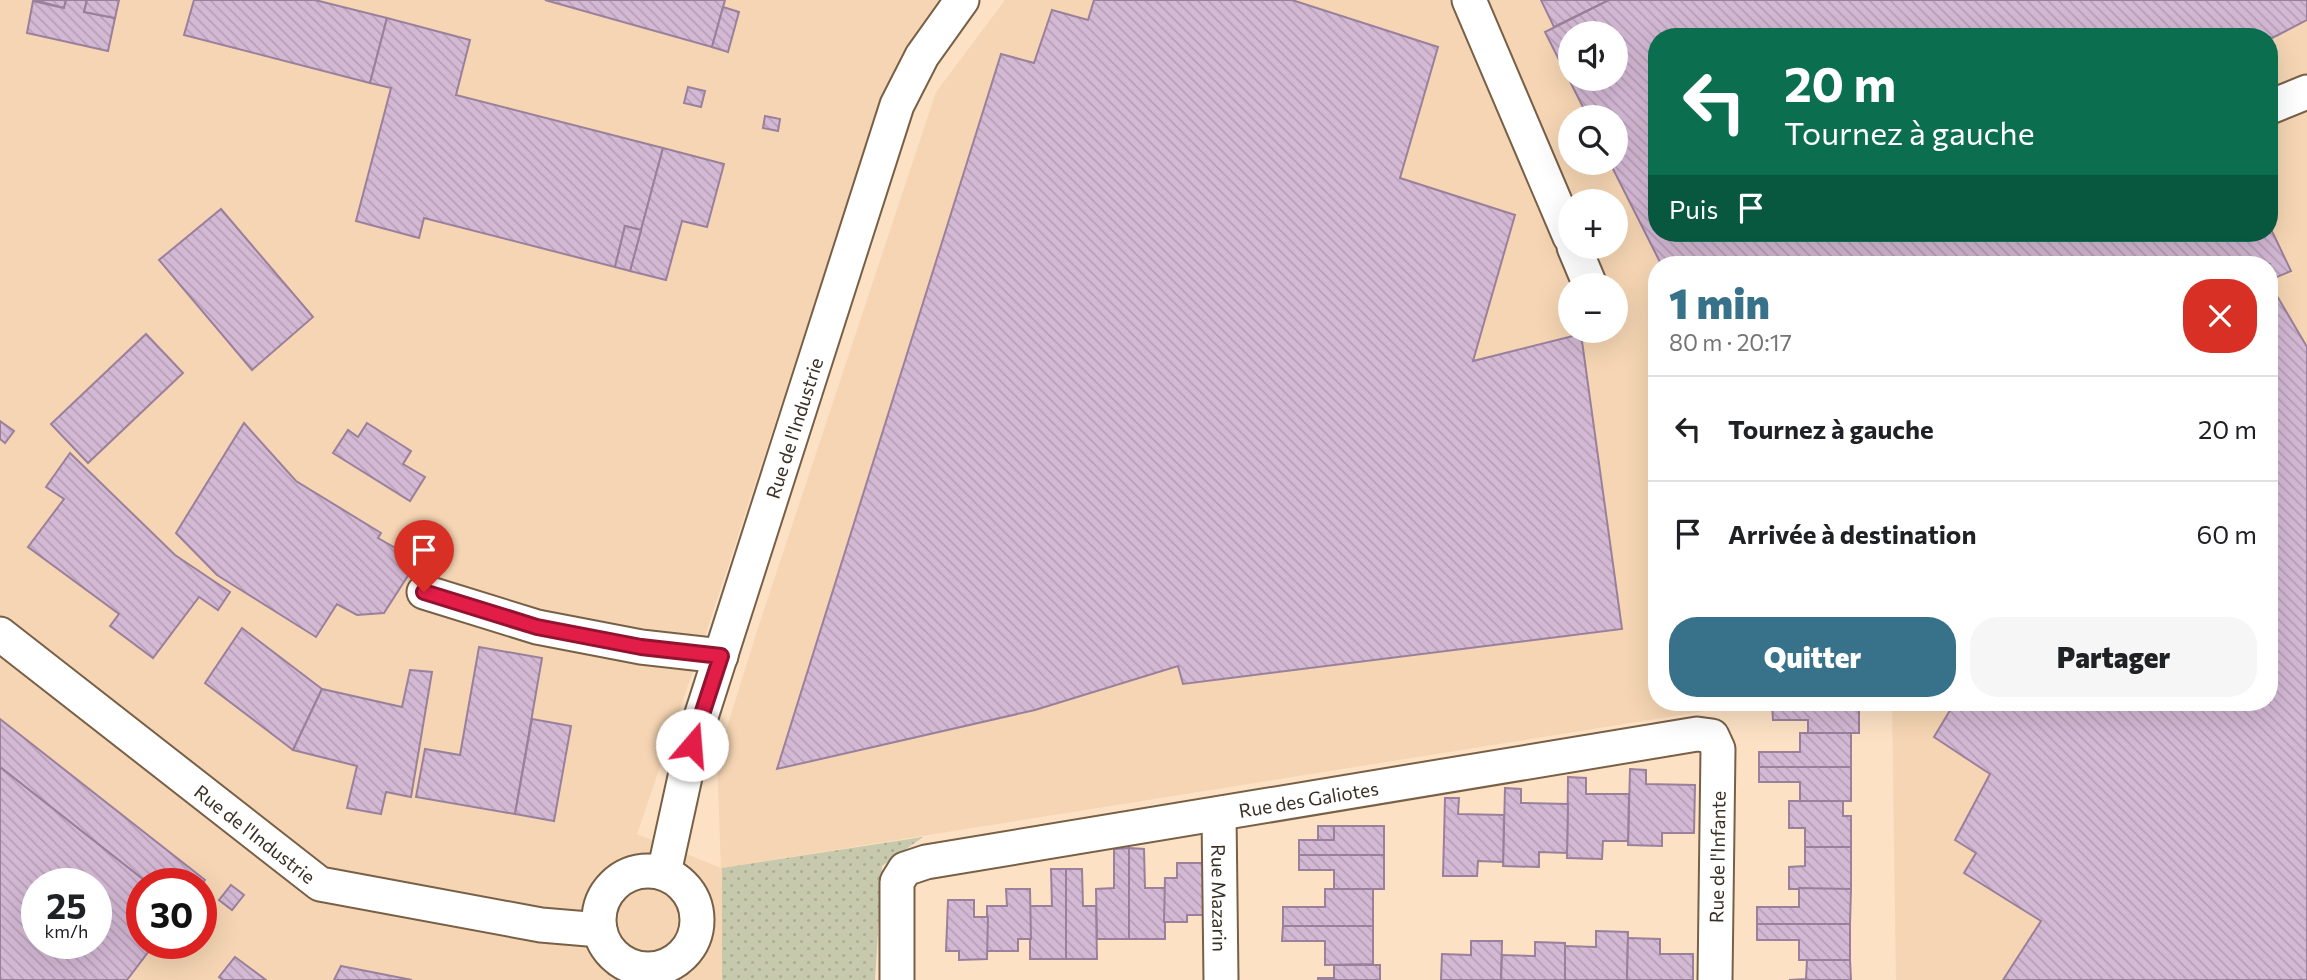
<!DOCTYPE html>
<html lang="fr">
<head>
<meta charset="utf-8">
<style>
	:root { --surface:#fff; --page:#f6f6f6; --text:#202124; --muted:#757577; --line:#e0e0e0; --accent:#37728a }
	body { margin:0; font-family:Commissioner,sans-serif; background:var(--page); color:var(--text); height:100vh; display:flex; flex-direction:column; font-size:26px; white-space:nowrap }
	* { box-sizing:border-box; margin:0 }
	p { font-size:23px; color:var(--muted) }
	.icon { flex:none; width:38px; height:38px; fill:none; stroke:currentColor; stroke-width:2; stroke-linecap:round; stroke-linejoin:round }
	.map { position:relative; flex:1; overflow:hidden }
	.drawer { position:absolute; left:1648px; top:256px; width:630px; height:455px; display:flex; flex-direction:column; background:var(--surface); border-radius:28px; box-shadow:0 7px 28px #0002 }
	.drawer>* { flex:none }
	.top-card { position:absolute; left:1648px; top:28px; width:630px; height:214px; border-radius:28px; box-shadow:0 7px 28px #0002; background:#0b6e4f; color:#fff; overflow:hidden }
	.buttons { position:absolute; left:1558px; top:21px; display:grid; gap:14px }
	.buttons a { display:grid; place-items:center; width:70px; height:70px; border-radius:50%; background:var(--surface); box-shadow:0 7px 28px #0002; font-size:35px }
	.speed { position:absolute; left:21px; top:868px; display:flex; gap:14px; font-size:35px; font-weight:700; text-align:center }
	.speed>* { display:grid; place-content:center; width:91px; height:91px; border-radius:50%; background:var(--surface); box-shadow:0 7px 28px #0002; line-height:1 }
	.speed small { font-size:18px; font-weight:400 }
	.speed .limit { border:10px solid #d22; background:#fff; color:#111 }
	.pin { position:absolute; display:grid; place-items:center; width:60px; height:60px; color:#fff; margin:-72px -30px; border-radius:50% 50% 50% 0; rotate:-45deg; box-shadow:0 0 7px #0007 }
	.pin .icon { rotate:45deg }
	.me { position:absolute; width:77px; margin:-38px; rotate:18deg; stroke-linejoin:round; filter:drop-shadow(0 0 5px #0008) }
	.turn { display:flex; align-items:center; gap:24px; height:147px; padding:0 21px; font-size:32px }
	.turn .icon { width:91px; height:91px; stroke-width:2.5 }
	.turn b { display:block; font-size:49px; line-height:60px }
	.then { display:flex; align-items:center; height:66px; padding:0 21px; background:#0003; gap:14px; font-size:26px }
	.round { display:grid; place-items:center; flex:none; width:74px; height:74px; border-radius:28px; background:var(--page) }
	.summary { display:flex; align-items:center; justify-content:space-between; height:119px; padding:0 21px }
	h1 { font-size:42px; font-weight:800; line-height:52px; color:var(--accent) }
	.primary-button { display:flex; gap:14px; margin-top:auto; padding:14px 21px }
	.primary-button a { flex:1; height:80px; border-radius:28px; background:var(--accent); color:#fff; font-size:28px; font-weight:800; line-height:80px; text-align:center }
	.primary-button a+a { background:var(--page); color:var(--text) }
	ul { padding:0; list-style:none }
	li { display:flex; align-items:center; gap:21px; height:105px; padding:0 21px; border-top:2px solid var(--line) }
	li div { flex:1 }
	li b { display:block; font-size:26px }
	li em { font-style:normal }
	.map>svg:first-child { display:block }
	.built { fill:#f5d5b3; fill-rule:evenodd }
	.grass { fill:url(#grass-dots) }
	.building { fill:url(#building-back-hatch); stroke:#9a809b; stroke-width:2; fill-rule:evenodd }
	.lines { fill:none; stroke-linecap:round; stroke-linejoin:round }
	.minor-casing { stroke:#786047; stroke-width:37 }
	.minor { stroke:#fff; stroke-width:33 }
	.route-casing { stroke:#92132f; stroke-width:18 }
	.route { stroke:#e11d48; stroke-width:12 }
	.labels { text-anchor:middle; dominant-baseline:central; stroke-width:5; stroke-linejoin:round; paint-order:stroke }
	.street-label { font-size:19px; fill:#3a2f24; stroke:#fff }
</style>
</head>
<body>
<div class="map">
<svg width="2307" height="980" viewBox="0 0 2307 980">
	<defs>
		<pattern id="grass-dots" width="8" height="8" patternUnits="userSpaceOnUse" patternTransform="scale(1.75)"><rect width="8" height="8" fill="#c7c9ac"/><path d="M2 2h.1M6 6h.1" fill="none" stroke="#acad94" stroke-width="1.8" stroke-linecap="round"/></pattern>
		<pattern id="building-back-hatch" width="6" height="6" patternUnits="userSpaceOnUse" patternTransform="scale(1.75)"><rect width="6" height="6" fill="#d4b9d5"/><path d="M-1 5l2 2M0 0l6 6M5-1l2 2" fill="none" stroke="#b79fb7"/></pattern>
	</defs>
	<rect width="100%" height="100%" fill="#fce1c4"/>
	<path class="built" d="M0,0H943L890,81L875,118L707,630L637,834L721,868L717,759L758,628L936,92L1005,0H2307V980H1896L1892,702H2270V264H1657V702H1762L722,868V980H0ZM1570,33H1615V79H1570ZM1657,37H2270V233H1657ZM1570,117H1615V163H1570ZM1570,201H1615V247H1570ZM1570,285H1615V331H1570ZM37,884H96V943H37ZM142,884H201V943H142Z"/>
	<polygon class="grass" points="923,837 882,866 875,980 722,980 722,868"/>
	<g class="building">
		<polygon points="34,0 66,0 64,8"/>
		<polygon points="66,0 87,0 84,12 115,18 108,51 27,33 33,1 64,8"/>
		<polygon points="87,0 119,0 115,18 84,12"/>
		<polygon points="194,0 315,0 387,18 370,83 184,35"/>
		<polygon points="545,0 725,0 712,47"/>
		<polygon points="1094,0 1292,0 1438,47 1400,178 1515,215 1473,361 1581,334 1622,629 1183,684 1178,666 1035,710 777,769 1001,54 1034,63 1052,10 1088,20"/>
		<polygon points="1541,0 1609,0 1554,27"/>
		<path d="M1609,0H2307V20L2270,39V37H1657V233H2270V227L2291,271L2270,280V264H1661L1610,163H1615V117H1588L1545,32ZM1570,33H1615V79H1570Z"/>
		<polygon points="723,7 739,12 728,52 712,47"/>
		<polygon points="387,18 470,40 456,95 663,148 641,230 625,226 615,267 424,218 419,238 356,221 391,88 370,83"/>
		<polygon points="688,87 705,91 701,107 684,103"/>
		<polygon points="765,116 780,119 778,131 763,128"/>
		<polygon points="663,148 724,164 707,227 682,221 666,280 630,271"/>
		<polygon points="221,209 313,317 252,370 159,260"/>
		<polygon points="625,226 641,230 630,271 615,267"/>
		<polygon points="2270,284 2307,347 2307,980 2003,980 2041,921 1964,873 1976,853 1955,840 1990,774 1934,737 1955,702 2270,702"/>
		<polygon points="146,334 183,373 88,463 51,424"/>
		<polygon points="0,421 14,431 5,443 0,439"/>
		<polygon points="244,423 296,481 381,533 378,538 404,553 409,574 384,613 357,615 337,604 316,637 217,575 176,533"/>
		<polygon points="367,423 411,451 403,464 425,477 410,501 333,453 348,430 358,437"/>
		<polygon points="70,453 175,555 230,592 218,610 199,597 153,658 110,626 119,614 28,547 64,499 46,487"/>
		<polygon points="242,628 322,689 293,750 205,683"/>
		<polygon points="479,647 542,658 515,814 416,797 425,749 460,755"/>
		<polygon points="410,670 432,672 411,797 386,792 381,814 347,808 357,766 293,750 322,689 402,707"/>
		<polygon points="1773,702 1859,702 1859,704 1772,704"/>
		<polygon points="1772,704 1859,704 1859,733 1808,733 1808,720 1773,720"/>
		<polygon points="0,719 205,880 201,886 201,884 149,884 0,767"/>
		<polygon points="532,719 571,726 554,821 515,814"/>
		<polygon points="1800,733 1851,733 1851,767 1759,767 1759,752 1800,752"/>
		<path d="M0,767L149,884H142V943H155L127,980H0ZM37,884H96V943H37Z"/>
		<polygon points="1759,767 1851,767 1851,801 1800,801 1800,782 1759,782"/>
		<polygon points="1630,769 1646,770 1646,784 1695,785 1694,833 1662,833 1662,846 1628,845"/>
		<polygon points="1568,777 1586,778 1586,794 1629,794 1628,841 1603,841 1602,859 1567,858"/>
		<polygon points="1505,788 1521,789 1521,803 1568,804 1567,853 1539,852 1539,867 1503,866"/>
		<polygon points="1445,798 1459,798 1458,814 1504,815 1503,862 1478,861 1477,876 1443,876"/>
		<polygon points="1789,801 1843,801 1843,816 1851,816 1851,847 1805,847 1805,828 1789,828"/>
		<rect x="1318" y="826" width="16" height="14"/>
		<polygon points="1334,826 1384,826 1384,855 1299,855 1299,840 1334,840"/>
		<polygon points="1805,847 1851,847 1851,889 1789,889 1789,867 1805,866"/>
		<polygon points="1129,848 1129,939 1097,939 1096,889 1114,888 1114,849"/>
		<polygon points="1129,848 1144,849 1145,888 1165,888 1165,939 1129,939"/>
		<polygon points="1299,855 1384,855 1384,889 1334,889 1334,870 1299,870"/>
		<polygon points="1177,863 1205,863 1204,915 1187,915 1187,922 1164,922 1165,878 1177,878"/>
		<polygon points="1051,869 1066,869 1066,959 1030,959 1030,906 1052,906"/>
		<polygon points="1066,869 1082,869 1083,906 1096,906 1097,959 1066,959"/>
		<polygon points="231,885 244,895 232,910 219,900"/>
		<polygon points="1799,888 1851,889 1850,924 1757,924 1757,907 1799,907"/>
		<polygon points="1006,889 1030,889 1031,939 1018,939 1018,951 987,951 987,906 1007,906"/>
		<polygon points="1325,889 1373,889 1373,926 1283,926 1283,907 1325,907"/>
		<polygon points="948,900 974,900 974,917 988,917 987,959 959,960 959,951 946,951"/>
		<polygon points="1757,924 1850,924 1850,960 1799,960 1799,940 1757,940"/>
		<polygon points="1283,926 1373,926 1373,964 1325,965 1325,941 1282,941"/>
		<polygon points="1596,931 1628,932 1627,980 1565,980 1565,946 1596,947"/>
		<polygon points="1628,938 1660,939 1660,954 1693,954 1693,980 1627,980"/>
		<polygon points="1471,941 1502,941 1501,980 1441,980 1442,954 1471,955"/>
		<polygon points="1535,942 1565,943 1565,980 1501,980 1502,955 1535,956"/>
		<polygon points="235,957 266,980 223,980 219,977"/>
		<polygon points="1807,960 1850,960 1851,980 1789,980 1806,979"/>
		<polygon points="1334,965 1380,965 1380,980 1318,980 1318,978 1334,978"/>
		<polygon points="341,966 412,980 334,980"/>
	</g>
	<g class="lines">
		<g class="minor-casing">
			<g id="minor">
				<polyline points="1469,0 1570,237"/>
				<polyline points="2270,107 2307,92"/>
				<polyline points="1574,247 1590,285"/>
				<polyline points="424,592 537,627 641,647 721,656"/>
				<path id="s1" d="M0,634L320,884L541,925L600,930"/>
				<path id="s2" d="M1219,814L1221,980"/>
				<circle cx="648" cy="920" r="49"/>
				<path id="s3" d="M664,873L692,745L897,105L922,56L962,0"/>
				<path id="s4" d="M897,980V882L905,869L926,862L1697,734L1712,736L1718,749L1715,980"/>
			</g>
		</g>
		<use href="#minor" class="minor"/>
	</g>
	<g class="lines">
		<g class="route-casing">
			<polyline id="route" points="424,592 537,627 641,647 721,656 692,745"/>
		</g>
		<use href="#route" class="route"/>
	</g>
	<g class="labels">
		<g class="street-label">
			<text stroke="none"><textPath href="#s3" startOffset="464">Rue de l'Industrie</textPath></text>
			<text stroke="none"><textPath href="#s4" startOffset="523">Rue des Galiotes</textPath></text>
			<text stroke="none"><textPath href="#s1" startOffset="324">Rue de l'Industrie</textPath></text>
			<text transform="translate(1717 857) rotate(-89)">Rue de l'Infante</text>
			<text stroke="none"><textPath href="#s2" startOffset="84">Rue Mazarin</textPath></text>
		</g>
	</g>
</svg>
<div class="buttons">
<a><svg class="icon" aria-label="sound" viewBox="0 0 24 24"><path d="M4 9h4l5-4v14l-5-4H4zM17 9q2 3 0 6"/></svg></a>
<a><svg class="icon" aria-label="search" viewBox="0 0 24 24"><circle cx="10" cy="10" r="6"/><path d="M15 15l6 6"/></svg></a>
<a>+</a>
<a>−</a>
</div>
<div class="speed"><div>25<small>km/h</small></div><div class="limit">30</div></div>
<div class="pin" style="left:424px;top:592px;background:#d93025"><svg class="icon" aria-label="arrive" viewBox="0 0 24 24"><path d="M6 21V4h12l-3 4 3 4H6"/></svg></div>
<svg class="me" style="left:692px;top:745px" viewBox="-20 -20 40 40"><circle r="19" fill="#fff"/><path d="M0-13L10 11 0 6-10 11z" fill="#e11d48"/></svg>
<div class="top-card">
<div class="turn"><svg class="icon" aria-label="left" viewBox="0 0 24 24"><path d="M17 20v-9H6M10 6l-5 5 5 5"/></svg><div><b>20 m</b>Tournez à gauche</div></div>
<div class="then">Puis<svg class="icon" aria-label="arrive" viewBox="0 0 24 24"><path d="M6 21V4h12l-3 4 3 4H6"/></svg></div>
</div>
<section class="drawer">
<div class="summary"><div><h1>1 min</h1><p>80 m · 20:17</p></div><a class="round" style="background:#d93025;color:#fff"><svg class="icon" aria-label="close" viewBox="0 0 24 24"><path d="M6 6l12 12M18 6L6 18"/></svg></a></div>
<ul>
<li><svg class="icon" aria-label="left" viewBox="0 0 24 24"><path d="M17 20v-9H6M10 6l-5 5 5 5"/></svg><div><b>Tournez à gauche</b></div><em>20 m</em></li>
<li><svg class="icon" aria-label="arrive" viewBox="0 0 24 24"><path d="M6 21V4h12l-3 4 3 4H6"/></svg><div><b>Arrivée à destination</b></div><em>60 m</em></li>
</ul>
<div class="primary-button"><a>Quitter</a><a>Partager</a></div>
</section>
</div>
</body>
</html>
